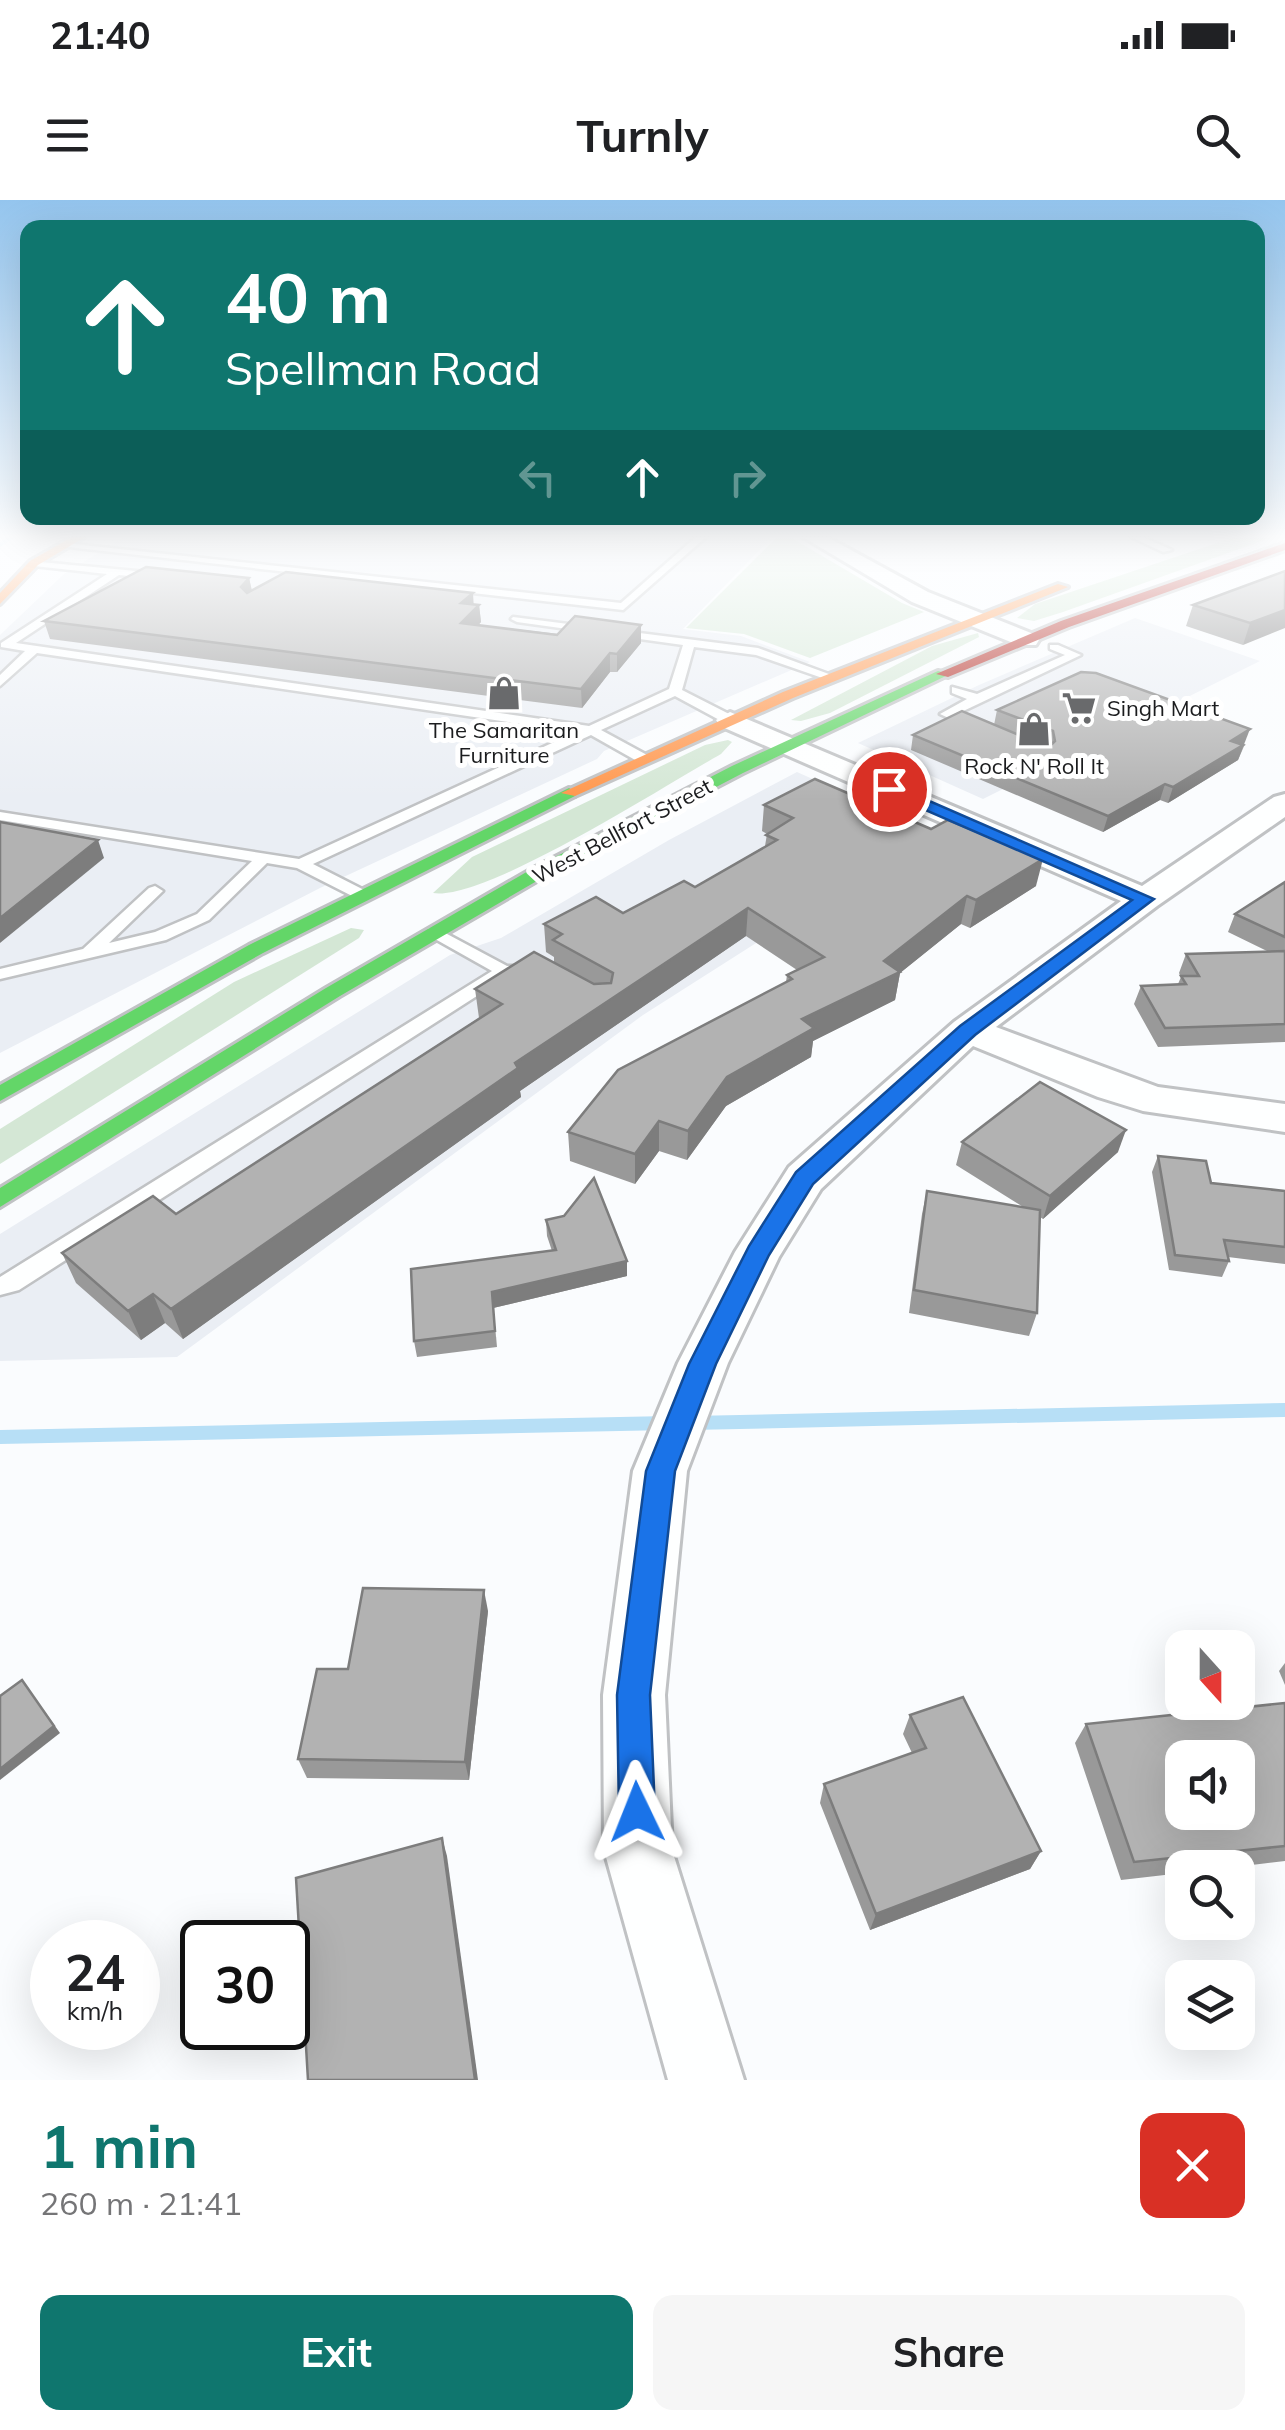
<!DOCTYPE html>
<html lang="en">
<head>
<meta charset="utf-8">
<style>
	:root { --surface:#fff; --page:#f6f6f6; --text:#202124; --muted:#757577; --accent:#0f766e }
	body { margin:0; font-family:Mulish,sans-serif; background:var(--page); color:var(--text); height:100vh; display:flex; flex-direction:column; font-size:38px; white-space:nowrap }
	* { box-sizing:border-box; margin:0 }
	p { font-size:32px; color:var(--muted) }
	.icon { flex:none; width:55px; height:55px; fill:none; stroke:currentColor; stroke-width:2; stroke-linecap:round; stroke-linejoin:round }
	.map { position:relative; height:1880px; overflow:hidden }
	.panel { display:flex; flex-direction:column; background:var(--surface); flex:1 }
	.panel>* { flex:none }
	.hud { position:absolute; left:20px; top:20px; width:1245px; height:305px; border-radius:20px; box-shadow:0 10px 40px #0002; background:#0f766e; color:#fff; overflow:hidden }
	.needle { width:65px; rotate:159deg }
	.controls { position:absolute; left:1165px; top:1430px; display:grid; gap:20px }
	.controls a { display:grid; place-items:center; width:90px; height:90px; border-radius:20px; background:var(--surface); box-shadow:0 10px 40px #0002; font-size:50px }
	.speed { position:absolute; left:30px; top:1720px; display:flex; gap:20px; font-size:50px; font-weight:700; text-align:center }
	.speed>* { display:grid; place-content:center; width:130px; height:130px; border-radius:50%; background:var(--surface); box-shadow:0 10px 40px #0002; line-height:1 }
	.speed small { font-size:25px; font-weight:400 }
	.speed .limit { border:5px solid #111; border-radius:15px; background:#fff; color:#111 }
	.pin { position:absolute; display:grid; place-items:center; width:85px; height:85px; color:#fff; margin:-42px; border:5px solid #fff; border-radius:50%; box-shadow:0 2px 10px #0007 }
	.me { position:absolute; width:110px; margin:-55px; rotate:358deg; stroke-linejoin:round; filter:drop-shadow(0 0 8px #0008) }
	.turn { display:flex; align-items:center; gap:35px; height:210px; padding:0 40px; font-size:45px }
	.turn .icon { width:130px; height:130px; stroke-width:2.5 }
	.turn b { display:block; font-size:70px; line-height:85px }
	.lanes { display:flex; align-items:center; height:95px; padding:0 40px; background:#0003; justify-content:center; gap:50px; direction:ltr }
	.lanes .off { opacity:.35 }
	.round { display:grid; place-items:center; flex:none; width:105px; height:105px; border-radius:20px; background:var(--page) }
	.summary { display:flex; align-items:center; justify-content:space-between; height:170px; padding:0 40px }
	h1 { font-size:60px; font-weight:700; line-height:75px; color:var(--accent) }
	.action { display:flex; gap:20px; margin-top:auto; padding:20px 40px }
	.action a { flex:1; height:115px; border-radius:20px; background:var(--accent); color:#fff; font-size:40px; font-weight:700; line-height:115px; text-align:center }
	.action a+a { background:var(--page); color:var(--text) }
	.status { display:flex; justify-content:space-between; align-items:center; height:70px; padding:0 50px; background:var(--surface); direction:ltr }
	.status svg { height:28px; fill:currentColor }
	header { display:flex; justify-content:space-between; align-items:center; height:130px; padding:0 40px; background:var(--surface); font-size:45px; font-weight:700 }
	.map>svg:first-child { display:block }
	.built { fill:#eaeef4 }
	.green { fill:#d4e7d5 }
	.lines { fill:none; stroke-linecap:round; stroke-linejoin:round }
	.stream { fill:#b7dff6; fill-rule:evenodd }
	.lane-casing { stroke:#c0c2c4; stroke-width:5 }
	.street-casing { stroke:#c0c2c4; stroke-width:6 }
	.fast-casing { stroke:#c0c2c4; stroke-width:6 }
	.slow-casing { stroke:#c0c2c4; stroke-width:6 }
	.jam-casing { stroke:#c0c2c4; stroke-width:6 }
	.lane { fill:#feffff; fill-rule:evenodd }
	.street { fill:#feffff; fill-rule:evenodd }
	.fast { fill:#63d668; fill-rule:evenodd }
	.slow { fill:#ff974d; fill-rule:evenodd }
	.jam { fill:#b3261e; fill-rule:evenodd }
	.wall { fill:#999 }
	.shaded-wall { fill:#7d7d7d }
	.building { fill:#b2b2b2; stroke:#7d7d7d; stroke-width:2.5; fill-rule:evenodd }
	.route { fill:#1a73e8; stroke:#114b97; stroke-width:2.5 }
	.labels { text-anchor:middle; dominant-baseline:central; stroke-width:10; stroke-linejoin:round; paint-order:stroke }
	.far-poi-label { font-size:22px; fill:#1b1c1e; stroke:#fff }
	.far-street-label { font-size:22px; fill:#1b1c1e; stroke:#fff }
</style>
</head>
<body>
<div class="status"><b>21:40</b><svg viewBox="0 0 49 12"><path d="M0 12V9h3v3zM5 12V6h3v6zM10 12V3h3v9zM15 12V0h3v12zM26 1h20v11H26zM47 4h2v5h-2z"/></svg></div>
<header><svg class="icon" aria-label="menu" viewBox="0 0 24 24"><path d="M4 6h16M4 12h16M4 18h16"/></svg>Turnly<svg class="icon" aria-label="search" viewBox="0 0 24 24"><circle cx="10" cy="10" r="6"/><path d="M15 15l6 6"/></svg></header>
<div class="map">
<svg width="1285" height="1880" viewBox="0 0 1285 1880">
	<rect width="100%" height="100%" fill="#fafcfe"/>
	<g class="built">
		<polygon points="124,337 772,337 683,429 741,436 810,462 604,551 597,559 320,688 0,853 0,435 64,374"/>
		<polygon points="1135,418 1260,461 983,599 858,543 979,485"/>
		<polygon points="797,572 931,632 643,815 177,1157 0,1161 0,1034 450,755 501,738 669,640"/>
	</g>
	<g class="green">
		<polygon points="777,337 790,337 902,403 924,412 810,458 744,434 686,428"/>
		<polygon points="1235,337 1273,337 1063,412 1034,421 1017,418 1035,404"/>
		<polygon points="978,433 979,437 830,513 801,521 791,520 932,446"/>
		<path d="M728,540L732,542L721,554C667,584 484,702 433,693L472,657L705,545Z"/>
		<polygon points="351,728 364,730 359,738 0,964 0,929 234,782"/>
	</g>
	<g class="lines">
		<g class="stream">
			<polygon points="9,337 16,337 0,347 0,342"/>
			<polygon points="1285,1203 1285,1217 691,1230 685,1228 682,1223 685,1218 691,1216"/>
			<polygon points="669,1216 675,1218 678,1223 675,1228 669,1230 0,1244 0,1230"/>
		</g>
		<g class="lane-casing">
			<g id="lane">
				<polygon points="696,337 706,337 623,410 59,346 64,343 621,403"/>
				<polygon points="1131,337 1143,337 1172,350 1163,352"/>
				<polygon points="30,361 157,373 162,376 157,379 119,375 16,443 589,526 669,489 683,445 517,422 511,419 513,417 758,448 837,477 831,481 756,455 694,447 682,490 735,517 735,523 725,523 675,496 601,530 647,555 647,561 637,561 591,535 313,664 368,692 368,698 356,698 297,668 267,663 209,720 166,740 0,779 0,769 83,749 149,688 155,686 163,691 109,743 155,732 197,714 252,661 0,620 0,612 299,659 576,532 37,453 0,486 0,475 25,451 1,447 1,443 107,374 34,366"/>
				<polygon points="1050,445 1058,445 1081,455 957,514 982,523 982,529 972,529 940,514 967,499 952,493 952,487 977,494 1065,455 1050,449"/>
				<polygon points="434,727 507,766 521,766 524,770 521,774 508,776 19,1090 0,1095 0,1077 492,771 428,735 428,729"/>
			</g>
		</g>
		<g class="street-casing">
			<g id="street">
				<polygon points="803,337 827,337 928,392 1036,435 1039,440 1036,445 1018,445 912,402"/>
				<polygon points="730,512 1142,686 1274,597 1285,594 1285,617 1157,706 996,827 1158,887 1285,904 1285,932 1143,911 1098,897 973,846 821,989 779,1057 728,1163 687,1271 665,1495 672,1650 744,1880 668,1880 604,1650 603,1495 633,1271 678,1163 735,1052 789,967 954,822 1121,701 720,526 716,520"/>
			</g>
		</g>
		<g class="fast-casing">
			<g id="fast">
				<polygon points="938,471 950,474 743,573 542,678 340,796 0,1007 0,988 326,788 530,670 732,566"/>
				<polygon points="569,588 577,593 575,596 263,753 0,901 0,885 249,745"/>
			</g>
		</g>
		<g class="slow-casing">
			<g id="slow">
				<polygon points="72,337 85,337 38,365 0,404 0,393 30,361"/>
				<polygon points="1058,384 1068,387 793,498 575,596 561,593 783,492"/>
			</g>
		</g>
		<g class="jam-casing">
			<polygon id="jam" points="1285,343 1285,350 1069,427 948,477 936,474 1061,421"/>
		</g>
		<use href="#lane" class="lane"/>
		<use href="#street" class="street"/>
		<use href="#fast" class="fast"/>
		<use href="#slow" class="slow"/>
		<use href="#jam" class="jam"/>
	</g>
	<g class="wall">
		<polygon points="1285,371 1243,445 1186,426 1193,405"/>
		<polygon points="249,378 252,391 473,393 473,404 479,405 481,422 478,425 641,443 617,472 610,472 582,508 50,439 44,421"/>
		<polygon points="997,510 1245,544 1238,560 1168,603 1160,600 1103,632 911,550 913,535 1043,544 994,525"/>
		<polygon points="764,605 1036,686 970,728 961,724 900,773 895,800 813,841 811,857 726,906 687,960 659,951 635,984 570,961 568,932 786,782 787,775 797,770 746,736 520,891 521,897 183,1139 165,1123 141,1140 76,1083 62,1053 176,1014 479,818 475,789 554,763 554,757 546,752 544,724 623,713 695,687 765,646 767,634 762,631"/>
		<polygon points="1285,682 1285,842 1158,847 1134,804 1141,786 1178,784 1181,777 1179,773 1186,754 1269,752 1228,732 1235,714"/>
		<polygon points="962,942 1118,952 1043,1019 1040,1017 1037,1113 1029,1136 909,1113 922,1014 927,991 1025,1008 956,965"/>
		<polygon points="1158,956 1211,983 1285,991 1285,1064 1228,1057 1229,1061 1222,1077 1169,1070 1152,972"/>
		<polygon points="546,1020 627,1061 627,1076 493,1108 497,1147 417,1157 414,1141 552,1051 547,1036"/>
		<polygon points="488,1411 469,1580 307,1578 298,1559 348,1469"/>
		<polygon points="1285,1463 1285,1485 1279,1471"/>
		<polygon points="1285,1503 1285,1661 1227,1668 1182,1668 1182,1673 1121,1680 1075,1543 1086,1524"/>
		<polygon points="910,1515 1041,1651 1030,1669 870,1730 820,1603 824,1584 912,1553 903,1534"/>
	</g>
	<g class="shaded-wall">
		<polygon points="249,378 253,396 241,387"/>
		<polygon points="473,393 474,410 479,405 481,422 463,441 461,403"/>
		<polygon points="1285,410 1285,428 1243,445 1250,423"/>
		<polygon points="641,425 641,443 617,472 617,454"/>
		<polygon points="610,453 610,472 582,508 581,489"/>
		<polygon points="1250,529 1238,560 1168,603 1173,587 1231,541"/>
		<polygon points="1165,584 1160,600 1103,632 1108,616"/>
		<polygon points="98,640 104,658 0,743 0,718"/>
		<polygon points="1043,659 1036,686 970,728 976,700"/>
		<polygon points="967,696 961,724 900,773 895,800 813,841 811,857 726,906 687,960 688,931 727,877 802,819 884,761"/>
		<polygon points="748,708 746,736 520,891 521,897 183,1139 171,1109 515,863"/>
		<polygon points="659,921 659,951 635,984 635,954"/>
		<polygon points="1126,930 1118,952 1043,1019 1050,996"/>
		<polygon points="627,1061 627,1076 493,1108 497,1147 492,1092"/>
		<polygon points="153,1094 165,1123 141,1140 128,1111"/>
		<polygon points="484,1390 488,1411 469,1580 465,1562"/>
		<polygon points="22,1480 60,1533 0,1580 0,1569"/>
		<polygon points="442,1638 447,1656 478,1880 475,1880"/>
		<polygon points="1041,1651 1030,1669 870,1730 876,1714"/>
	</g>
	<g class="building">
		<polygon points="146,367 249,378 241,387 247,393 286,372 473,393 461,403 479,405 461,423 557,435 575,416 641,425 617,454 610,453 581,489 44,421"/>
		<polygon points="1285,371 1285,410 1250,423 1193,405"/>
		<polygon points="1081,472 1096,473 1250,529 1231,541 1243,545 1173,587 1165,584 1108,616 913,535 962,511 1040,544 1052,544 1055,541 1053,531 997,510"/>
		<polygon points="815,579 931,629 948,620 1043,659 976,700 967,696 884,761 900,772 802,819 814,828 727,877 688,931 659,921 635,954 568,932 618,870 792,779 787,775 824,757 748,708 515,863 518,868 171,1109 153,1094 128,1111 62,1053 153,996 176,1014 502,804 475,789 534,752 594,784 611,783 613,773 553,740 562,734 544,724 596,697 623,713 684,681 695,687 777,640 766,635 793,618 764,605"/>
		<polygon points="0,622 98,640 0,718"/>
		<polygon points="1285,682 1285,737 1235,714"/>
		<polygon points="1285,751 1285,824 1165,828 1141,786 1186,784 1181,776 1199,776 1186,754"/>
		<polygon points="1040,882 1126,930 1050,996 962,942"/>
		<polygon points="1158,956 1206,961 1211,983 1285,991 1285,1047 1224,1040 1229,1061 1175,1055"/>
		<polygon points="594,978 627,1061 492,1092 495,1131 414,1141 411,1069 556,1050 546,1020 564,1016"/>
		<polygon points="927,991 1040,1010 1037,1113 914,1090"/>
		<polygon points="363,1388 484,1390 465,1562 298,1559 317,1469 348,1469"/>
		<polygon points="22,1480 54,1526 0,1569 0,1496"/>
		<polygon points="963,1497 1041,1651 876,1714 824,1584 926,1548 910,1515"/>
		<path d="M1285,1503V1646L1134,1662L1086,1524ZM1182,1558H1238V1612H1182Z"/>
		<polygon points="442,1638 475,1880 308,1880 296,1678"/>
	</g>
	<linearGradient id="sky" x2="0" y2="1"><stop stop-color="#94c5ee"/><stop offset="0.56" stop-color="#fdfeff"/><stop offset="1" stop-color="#fdfeff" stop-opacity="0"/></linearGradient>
	<rect width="1285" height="600" fill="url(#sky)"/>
	<polygon class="route" points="884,586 895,586 1154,699 975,835 813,984 769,1055 716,1164 675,1271 650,1495 655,1612 650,1624 637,1629 625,1624 619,1612 617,1495 646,1271 689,1164 749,1046 796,972 960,826 1132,700 884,592"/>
	<defs>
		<g id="shop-bare" transform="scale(2.7)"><path d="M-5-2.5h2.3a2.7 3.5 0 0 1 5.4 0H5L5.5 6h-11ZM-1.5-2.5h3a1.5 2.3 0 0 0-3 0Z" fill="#696a6c" stroke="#fff" stroke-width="2.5" paint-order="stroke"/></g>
		<g id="supermarket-bare" transform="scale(2.7)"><path d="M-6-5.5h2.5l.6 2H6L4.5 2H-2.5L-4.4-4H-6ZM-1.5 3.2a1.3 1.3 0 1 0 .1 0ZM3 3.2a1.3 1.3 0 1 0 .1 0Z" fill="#696a6c" stroke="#fff" stroke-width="2.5" paint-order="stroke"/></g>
	</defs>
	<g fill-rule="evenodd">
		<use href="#shop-bare" x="504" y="493"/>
		<use href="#supermarket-bare" x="1079" y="508"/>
		<use href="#shop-bare" x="1034" y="529"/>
	</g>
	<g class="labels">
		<g class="far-poi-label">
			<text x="1107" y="508" text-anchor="start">Singh Mart</text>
			<text x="504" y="530">The Samaritan<tspan x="504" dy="25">Furniture</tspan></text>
			<text x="1034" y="566">Rock N' Roll It</text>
		</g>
		<g class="far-street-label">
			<text transform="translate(622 631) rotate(-28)">West Bellfort Street</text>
		</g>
	</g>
</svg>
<div class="controls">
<a><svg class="needle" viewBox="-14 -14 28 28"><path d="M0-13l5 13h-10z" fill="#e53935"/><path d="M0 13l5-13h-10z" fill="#757577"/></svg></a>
<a><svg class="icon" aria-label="sound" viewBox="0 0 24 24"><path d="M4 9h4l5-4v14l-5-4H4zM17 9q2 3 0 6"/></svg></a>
<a><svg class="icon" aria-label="search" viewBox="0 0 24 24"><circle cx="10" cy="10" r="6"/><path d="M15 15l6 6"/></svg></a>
<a><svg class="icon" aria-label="layers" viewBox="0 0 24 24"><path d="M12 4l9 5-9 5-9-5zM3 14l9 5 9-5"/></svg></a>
</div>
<div class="speed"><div>24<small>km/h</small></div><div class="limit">30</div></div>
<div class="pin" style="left:889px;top:589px;background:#d93025"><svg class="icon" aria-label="arrive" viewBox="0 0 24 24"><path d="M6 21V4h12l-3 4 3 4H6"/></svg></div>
<svg class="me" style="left:637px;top:1612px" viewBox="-20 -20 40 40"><path d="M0-17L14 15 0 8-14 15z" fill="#1a73e8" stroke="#fff" stroke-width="4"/></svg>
<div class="hud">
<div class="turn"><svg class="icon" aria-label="ahead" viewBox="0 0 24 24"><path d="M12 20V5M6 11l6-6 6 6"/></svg><div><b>40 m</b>Spellman Road</div></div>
<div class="lanes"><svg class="icon off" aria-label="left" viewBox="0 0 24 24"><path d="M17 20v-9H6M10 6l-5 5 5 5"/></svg><svg class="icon" aria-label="ahead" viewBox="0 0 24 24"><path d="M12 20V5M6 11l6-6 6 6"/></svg><svg class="icon off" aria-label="right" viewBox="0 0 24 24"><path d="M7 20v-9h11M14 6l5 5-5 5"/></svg></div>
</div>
</div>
<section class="panel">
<div class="summary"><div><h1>1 min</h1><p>260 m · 21:41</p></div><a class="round" style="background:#d93025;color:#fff"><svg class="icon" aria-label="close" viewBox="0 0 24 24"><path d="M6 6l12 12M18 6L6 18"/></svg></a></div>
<div class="action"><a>Exit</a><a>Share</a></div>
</section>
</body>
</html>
